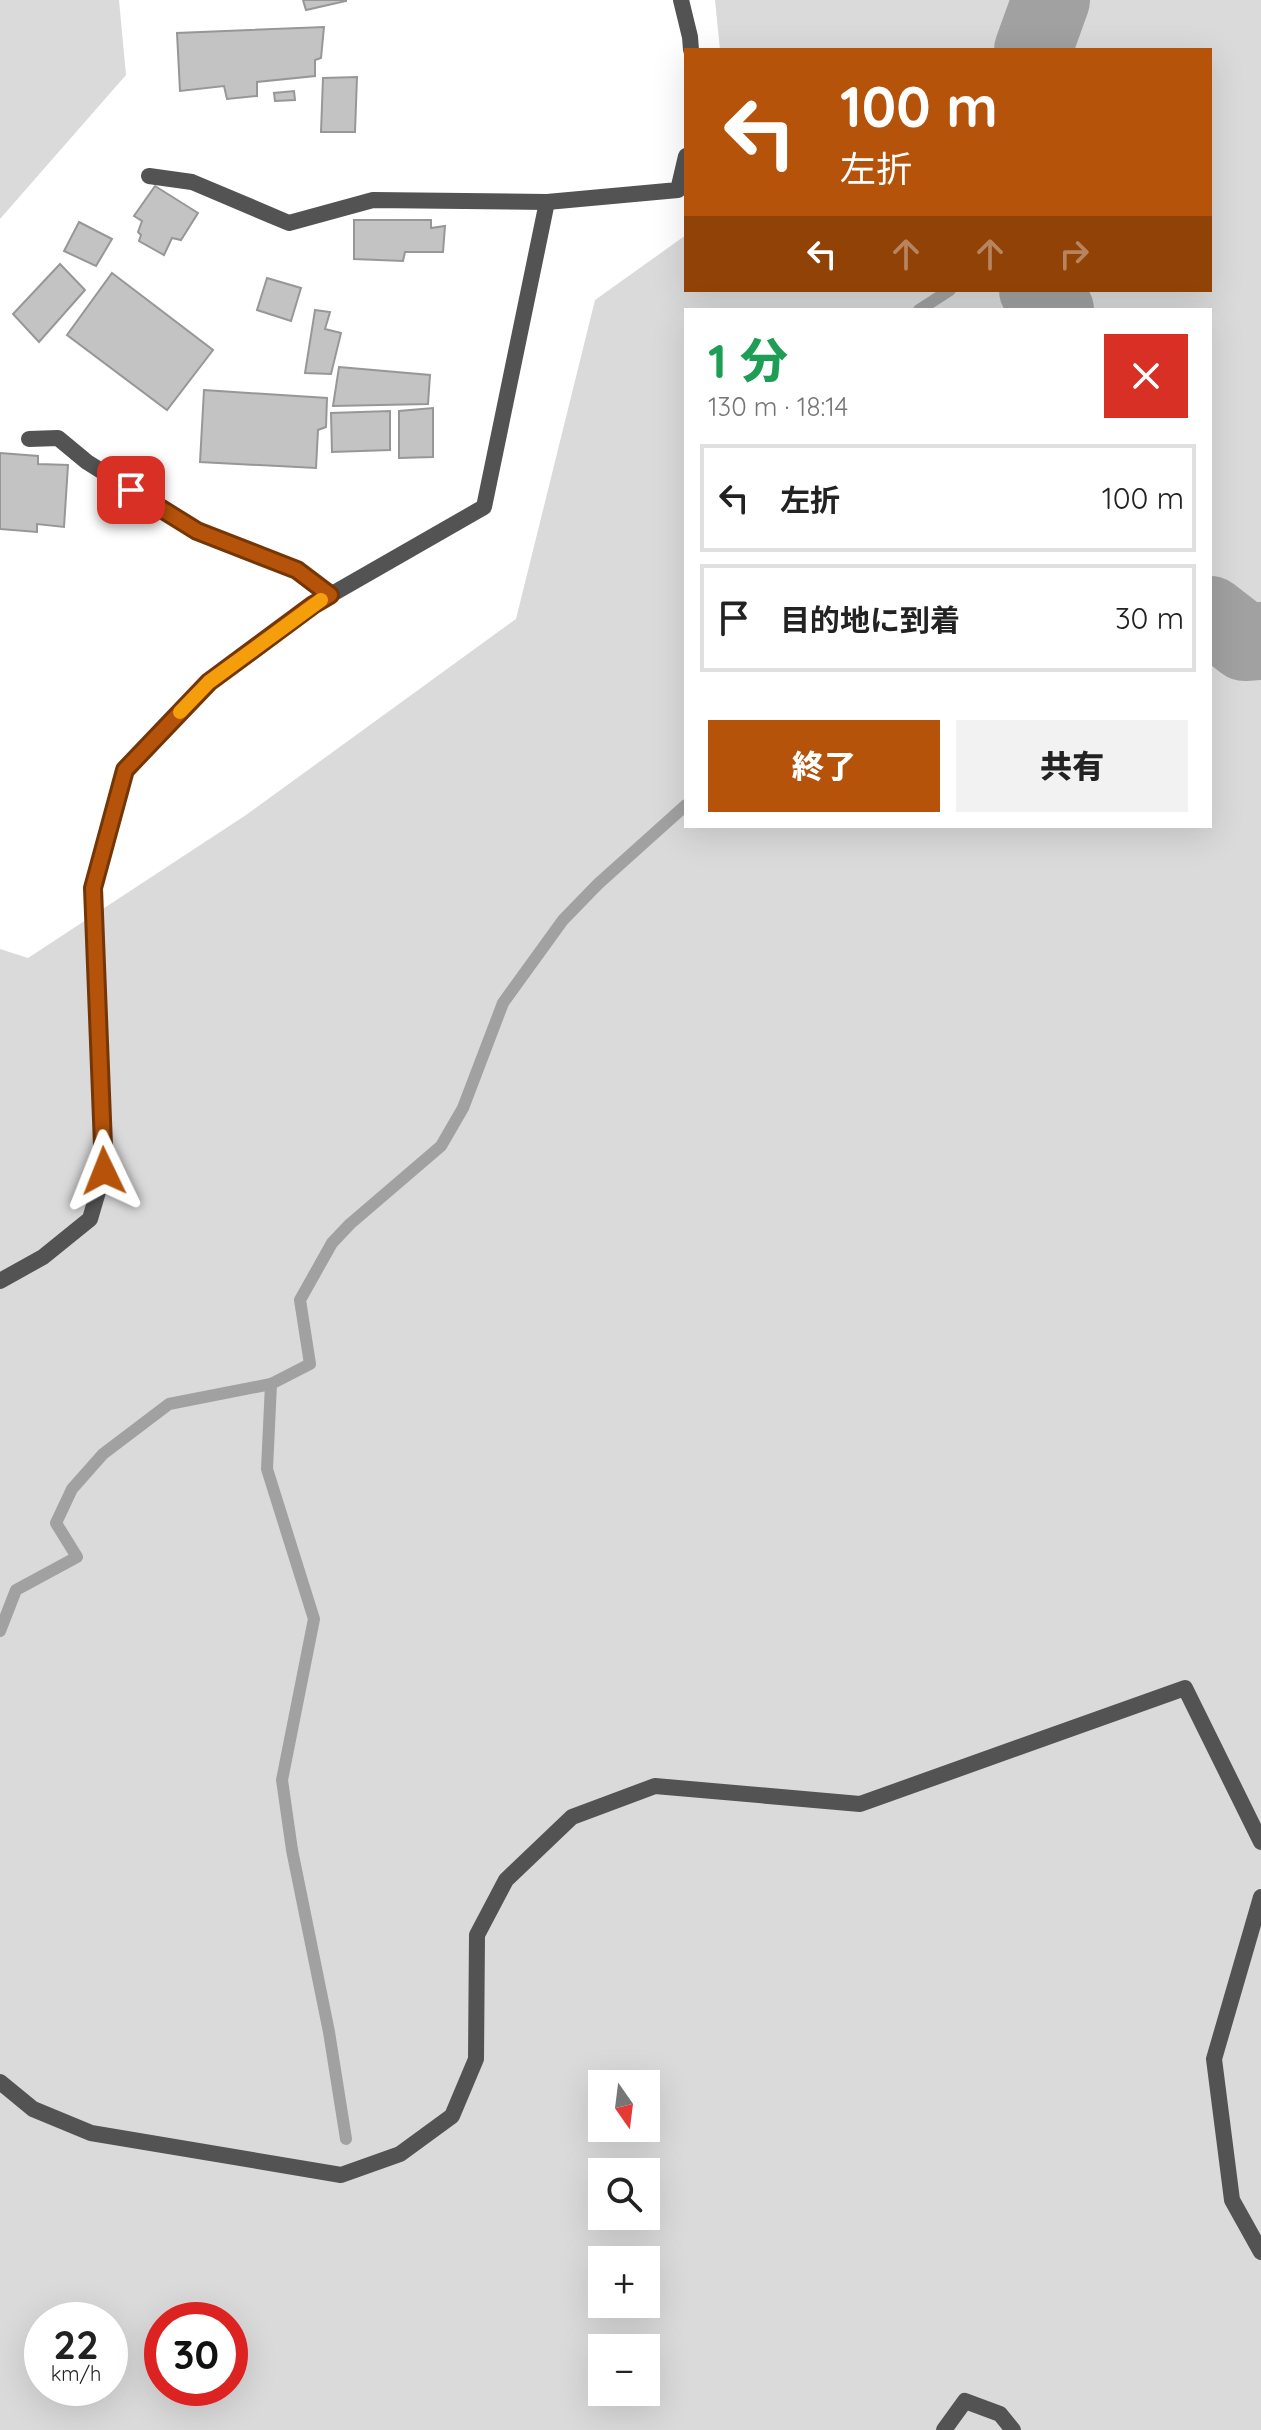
<!DOCTYPE html>
<html lang="ja">
<head>
<meta charset="utf-8">
<style>
	:root { --surface:#fff; --page:#f2f2f2; --text:#222; --muted:#767676; --line:#e0e0e0; --accent:#b45309 }
	body { margin:0; font-family:Quicksand,"Noto Sans JP",sans-serif; background:var(--page); color:var(--text); height:100vh; display:flex; flex-direction:column; font-size:30px; white-space:nowrap }
	* { box-sizing:border-box; margin:0 }
	p { font-size:26px; color:var(--muted) }
	.icon { flex:none; width:44px; height:44px; fill:none; stroke:currentColor; stroke-width:2; stroke-linecap:round; stroke-linejoin:round }
	.map { position:relative; flex:1; overflow:hidden }
	.panel { position:absolute; left:684px; top:308px; width:528px; height:520px; display:flex; flex-direction:column; background:var(--surface); border-radius:0px; box-shadow:0 8px 32px #0002 }
	.panel>* { flex:none }
	.hud { position:absolute; left:684px; top:48px; width:528px; height:244px; border-radius:0px; box-shadow:0 8px 32px #0002; background:#b45309; color:#fff; overflow:hidden }
	.needle { width:52px; rotate:166deg }
	.tools { position:absolute; left:588px; top:2070px; display:grid; gap:16px }
	.tools a { display:grid; place-items:center; width:72px; height:72px; border-radius:0px; background:var(--surface); box-shadow:0 8px 32px #0002; font-size:40px }
	.speed { position:absolute; left:24px; top:2302px; display:flex; gap:16px; font-size:40px; font-weight:700; text-align:center }
	.speed>* { display:grid; place-content:center; width:104px; height:104px; border-radius:50%; background:var(--surface); box-shadow:0 8px 32px #0002; line-height:1 }
	.speed small { font-size:20px; font-weight:400 }
	.speed .limit { border:12px solid #d22; background:#fff; color:#111 }
	.pin { position:absolute; display:grid; place-items:center; width:68px; height:68px; color:#fff; margin:-34px; border-radius:16px; box-shadow:0 4px 12px #0006 }
	.me { position:absolute; width:88px; margin:-44px; rotate:358deg; stroke-linejoin:round; filter:drop-shadow(0 0 6px #0008) }
	.turn { display:flex; align-items:center; gap:28px; height:168px; padding:0 24px; font-size:36px }
	.turn .icon { width:104px; height:104px; stroke-width:2.5 }
	.turn b { display:block; font-size:56px; line-height:68px }
	.lanes { display:flex; align-items:center; height:76px; padding:0 24px; background:#0003; justify-content:center; gap:40px; direction:ltr }
	.lanes .off { opacity:.35 }
	.round { display:grid; place-items:center; flex:none; width:84px; height:84px; border-radius:0px; background:var(--page) }
	.summary { display:flex; align-items:center; justify-content:space-between; height:136px; padding:0 24px }
	h1 { font-size:48px; font-weight:800; line-height:60px; color:#1e9e55 }
	.action { display:flex; gap:16px; margin-top:auto; padding:16px 24px }
	.action a { flex:1; height:92px; border-radius:0px; background:var(--accent); color:#fff; font-size:32px; font-weight:800; line-height:92px; text-align:center }
	.action a+a { background:var(--page); color:var(--text) }
	ul { padding:0; list-style:none }
	li { display:flex; align-items:center; gap:24px; height:108px; margin:0 16px 12px; padding:0 8px; border:4px solid var(--line); border-radius:0px }
	li div { flex:1 }
	li b { display:block; font-size:30px }
	li em { font-style:normal }
	.map>svg:first-child { display:block }
	.green { fill:#dadada; fill-rule:evenodd }
	.lines { fill:none; stroke-linecap:round; stroke-linejoin:round }
	.stream { stroke:#a1a1a1; stroke-width:12 }
	.river { stroke:#a1a1a1; stroke-width:78 }
	.building { fill:#c3c3c3; stroke:#979797; stroke-width:2 }
	.service { stroke:#535353; stroke-width:16 }
	.minor { stroke:#535353; stroke-width:16 }
	.route-casing { stroke:#753606; stroke-width:20 }
	.route { stroke:#b45309; stroke-width:14 }
	.slow { stroke:#f59e0b; stroke-width:14 }
</style>
</head>
<body>
<div class="map">
<svg width="1261" height="2430" viewBox="0 0 1261 2430">
	<rect width="100%" height="100%" fill="#fff"/>
	<g class="green">
		<polygon points="0,0 119,0 126,75 0,219"/>
		<path d="M715,0H1261V2430H0V949L28,958L246,815L516,619L595,300L686,235V290H1210V50H720ZM686,310H1210V826H686ZM602,2084H646V2128H602ZM602,2172H646V2216H602ZM602,2260H646V2304H602ZM42,2320H110V2388H42ZM162,2320H230V2388H162ZM602,2348H646V2392H602Z"/>
	</g>
	<g class="lines">
		<g class="stream">
			<polyline points="919,310 950,290"/>
			<polyline points="271,1384 267,1469 314,1619 282,1780 292,1850 329,2032 346,2139"/>
			<polyline points="0,1631 16,1590 77,1557 56,1523 72,1489 103,1454 169,1404 271,1384 310,1364 300,1300 332,1243 350,1224 441,1146 463,1108 503,1003 563,920 598,884 686,805"/>
		</g>
		<g class="river">
			<polyline points="1033,50 1051,0"/>
			<polyline points="1038,290 1055,310"/>
			<polyline points="1210,615 1245,642 1261,641"/>
		</g>
	</g>
	<g class="building">
		<polygon points="303,0 346,0 346,1 306,10"/>
		<polygon points="324,27 321,58 315,60 315,76 257,82 257,96 227,99 224,86 180,91 177,33"/>
		<polygon points="357,77 355,132 321,132 323,78"/>
		<polygon points="294,91 295,100 275,101 274,93"/>
		<polygon points="155,186 198,213 181,240 172,238 164,255 139,241 141,235 138,232 142,221 134,216"/>
		<polygon points="354,220 431,220 431,228 445,226 443,252 405,252 403,261 354,259"/>
		<polygon points="79,222 112,239 96,266 64,251"/>
		<polygon points="60,264 85,290 39,342 13,314"/>
		<polygon points="112,273 213,350 167,410 67,335"/>
		<polygon points="267,278 301,288 291,321 257,310"/>
		<polygon points="315,310 330,312 325,329 341,333 331,374 305,373"/>
		<polygon points="339,367 430,375 428,404 333,406"/>
		<polygon points="204,390 327,398 326,427 318,430 316,468 200,462"/>
		<polygon points="433,408 433,457 399,458 399,411"/>
		<polygon points="390,411 390,450 332,452 331,413"/>
		<polygon points="0,453 38,456 38,464 68,465 64,527 37,524 37,532 0,529"/>
	</g>
	<g class="lines">
		<g class="service">
			<polyline points="149,176 192,182 289,223 373,200 547,202"/>
			<polyline points="29,439 58,438 87,462 197,531 297,570 330,595"/>
		</g>
		<g class="minor">
			<polyline points="681,0 690,37 691,50"/>
			<polyline points="0,1281 43,1257 90,1219 104,1171 93,888 125,770 209,682 313,605 484,507 547,202 678,190 686,156"/>
			<polyline points="1261,1897 1214,2059 1232,2200 1261,2252"/>
			<polyline points="0,2082 33,2109 91,2133 341,2175 400,2154 452,2116 476,2059 477,1935 506,1880 572,1817 655,1786 860,1804 1185,1688 1261,1842"/>
			<polyline points="944,2430 965,2401 1000,2414 1013,2430"/>
		</g>
	</g>
	<g class="lines">
		<g class="route-casing">
			<polyline id="route" points="104,1171 93,888 125,770 209,682 313,605 330,595 297,570 197,531 131,490"/>
		</g>
		<use href="#route" class="route"/>
		<polyline class="slow" points="180,712 209,682 321,600"/>
	</g>
</svg>
<div class="tools">
<a><svg class="needle" viewBox="-14 -14 28 28"><path d="M0-13l5 13h-10z" fill="#e53935"/><path d="M0 13l5-13h-10z" fill="#767676"/></svg></a>
<a><svg class="icon" aria-label="search" viewBox="0 0 24 24"><circle cx="10" cy="10" r="6"/><path d="M15 15l6 6"/></svg></a>
<a>+</a>
<a>−</a>
</div>
<div class="speed"><div>22<small>km/h</small></div><div class="limit">30</div></div>
<div class="pin" style="left:131px;top:490px;background:#d93025"><svg class="icon" aria-label="arrive" viewBox="0 0 24 24"><path d="M6 21V4h12l-3 4 3 4H6"/></svg></div>
<svg class="me" style="left:104px;top:1171px" viewBox="-20 -20 40 40"><path d="M0-17L14 15 0 8-14 15z" fill="#b45309" stroke="#fff" stroke-width="4"/></svg>
<div class="hud">
<div class="turn"><svg class="icon" aria-label="left" viewBox="0 0 24 24"><path d="M17 20v-9H6M10 6l-5 5 5 5"/></svg><div><b>100 m</b>左折</div></div>
<div class="lanes"><svg class="icon" aria-label="left" viewBox="0 0 24 24"><path d="M17 20v-9H6M10 6l-5 5 5 5"/></svg><svg class="icon off" aria-label="ahead" viewBox="0 0 24 24"><path d="M12 20V5M6 11l6-6 6 6"/></svg><svg class="icon off" aria-label="ahead" viewBox="0 0 24 24"><path d="M12 20V5M6 11l6-6 6 6"/></svg><svg class="icon off" aria-label="right" viewBox="0 0 24 24"><path d="M7 20v-9h11M14 6l5 5-5 5"/></svg></div>
</div>
<section class="panel">
<div class="summary"><div><h1>1 分</h1><p>130 m · 18:14</p></div><a class="round" style="background:#d93025;color:#fff"><svg class="icon" aria-label="close" viewBox="0 0 24 24"><path d="M6 6l12 12M18 6L6 18"/></svg></a></div>
<ul>
<li><svg class="icon" aria-label="left" viewBox="0 0 24 24"><path d="M17 20v-9H6M10 6l-5 5 5 5"/></svg><div><b>左折</b></div><em>100 m</em></li>
<li><svg class="icon" aria-label="arrive" viewBox="0 0 24 24"><path d="M6 21V4h12l-3 4 3 4H6"/></svg><div><b>目的地に到着</b></div><em>30 m</em></li>
</ul>
<div class="action"><a>終了</a><a>共有</a></div>
</section>
</div>
</body>
</html>
